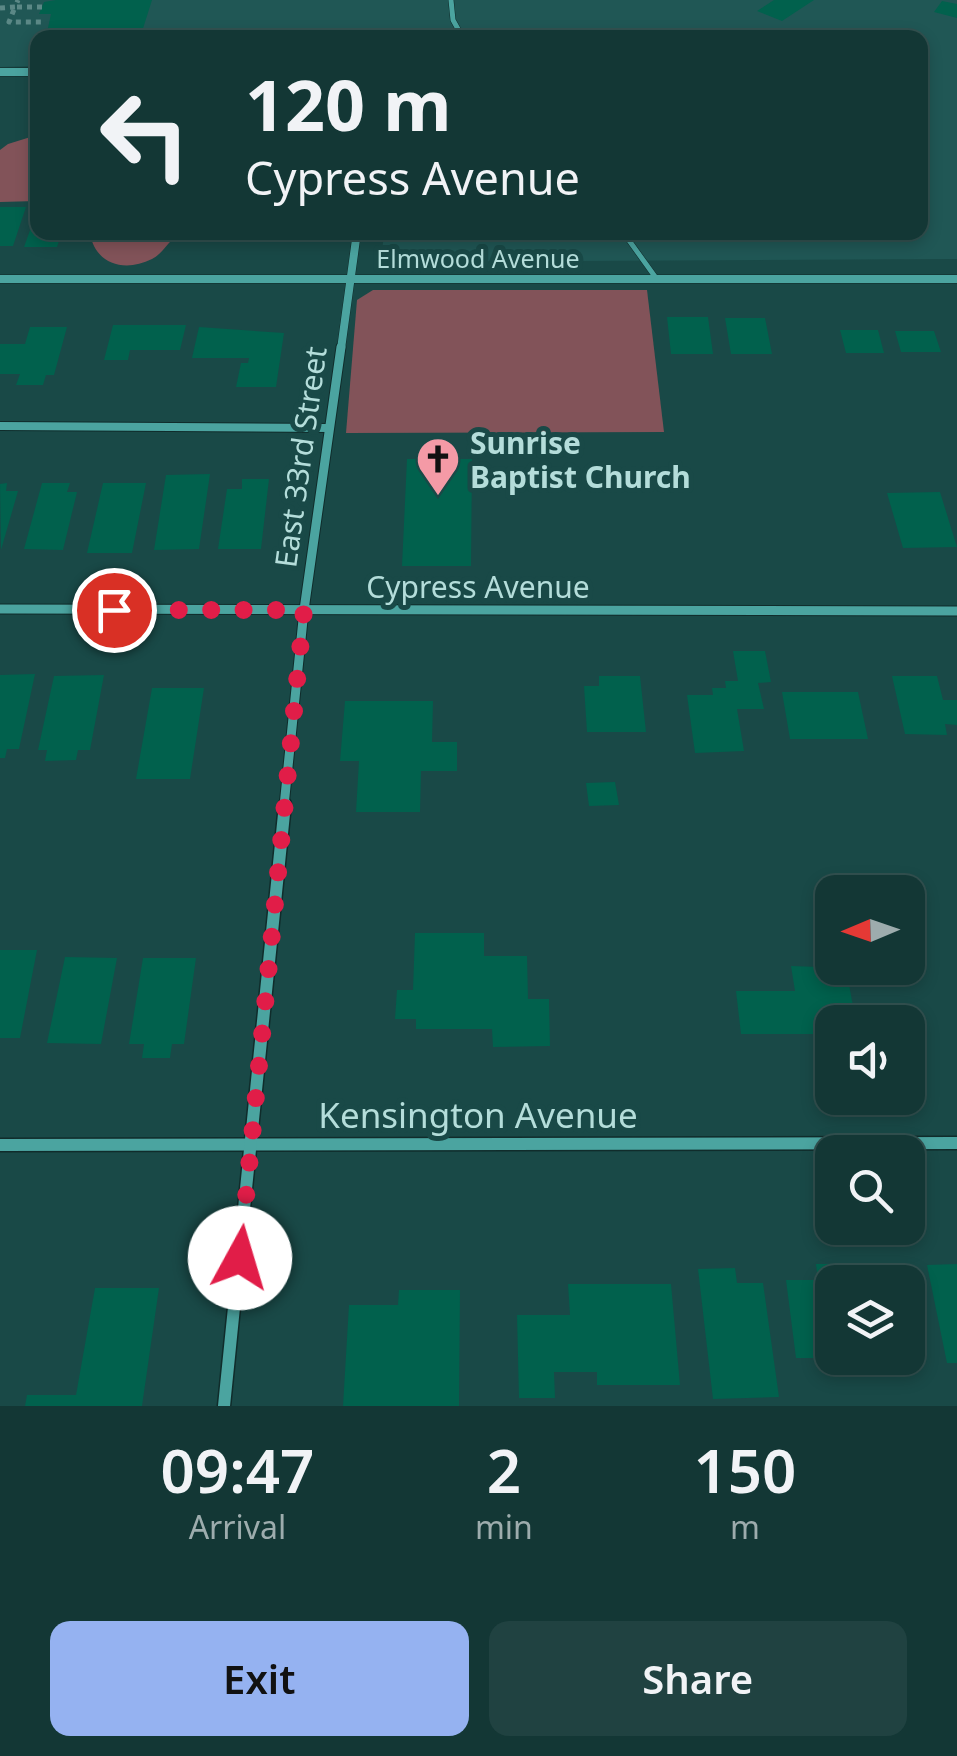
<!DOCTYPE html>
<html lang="en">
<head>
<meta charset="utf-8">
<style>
  body { margin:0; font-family:"Noto Sans",sans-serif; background:#204241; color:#f1f3f6; height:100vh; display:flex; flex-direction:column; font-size:38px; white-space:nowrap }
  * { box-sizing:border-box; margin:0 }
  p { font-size:32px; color:#9dacad }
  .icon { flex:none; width:55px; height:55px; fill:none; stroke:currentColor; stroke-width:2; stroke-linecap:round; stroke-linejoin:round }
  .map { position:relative; height:1406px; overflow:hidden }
  .panel { display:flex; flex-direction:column; background:#133735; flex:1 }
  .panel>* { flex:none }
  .banner { position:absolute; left:30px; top:30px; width:898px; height:210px; border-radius:20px; box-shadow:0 5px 15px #0003,0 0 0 2px #325150; background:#133735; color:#f1f3f6; overflow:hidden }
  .needle { width:65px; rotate:268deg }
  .controls { position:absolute; left:815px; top:875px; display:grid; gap:20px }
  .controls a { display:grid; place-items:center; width:110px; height:110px; border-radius:20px; background:#133735; box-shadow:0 5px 15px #0003,0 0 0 2px #325150; font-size:50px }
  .pin { position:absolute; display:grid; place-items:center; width:85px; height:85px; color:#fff; margin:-42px; border:5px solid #fff; border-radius:50%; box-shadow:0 2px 10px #0007 }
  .me { position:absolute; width:110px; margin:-55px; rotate:6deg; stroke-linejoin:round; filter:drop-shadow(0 0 8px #0008) }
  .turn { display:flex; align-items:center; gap:35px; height:210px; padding:0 50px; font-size:45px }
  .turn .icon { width:130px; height:130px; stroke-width:2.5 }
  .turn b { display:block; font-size:70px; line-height:85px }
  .eta { display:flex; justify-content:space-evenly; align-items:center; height:170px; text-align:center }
  .eta b { font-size:60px; font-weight:600; line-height:70px }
  .primary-button { display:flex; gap:20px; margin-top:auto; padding:20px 50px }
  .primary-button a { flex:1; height:115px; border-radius:20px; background:#95b2f1; color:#111; font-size:40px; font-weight:600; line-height:115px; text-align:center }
  .primary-button a+a { background:#204241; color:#f1f3f6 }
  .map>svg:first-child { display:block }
</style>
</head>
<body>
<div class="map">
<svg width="957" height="1406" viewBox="0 0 957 1406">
  <rect width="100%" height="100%" fill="#194947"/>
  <polygon fill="#205755" points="0,0 957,0 957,259 381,262 384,233 920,232 920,38 38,38 37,66 0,67"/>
  <g fill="#825359">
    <polygon points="37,135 37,201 0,202 0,150 8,144"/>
    <path d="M90 233V232L181 233C169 239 164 253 152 259 124 273 95 264 90 233Z"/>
    <polygon points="373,290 647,290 664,432 346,433 357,300"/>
  </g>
  <g fill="#01614d">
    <polygon points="56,0 152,0 140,38 46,37 51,14 39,14 44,2"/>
    <polygon points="774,0 814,0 782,21 757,11"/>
    <polygon points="942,1 957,4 957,18 934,12"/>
    <polygon points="0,207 26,207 13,246 0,246"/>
    <polygon points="38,208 38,232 62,232 57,247 24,247"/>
    <polygon points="667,317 708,317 713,354 671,354"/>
    <polygon points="725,318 765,318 772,354 731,354"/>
    <polygon points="113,325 186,325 180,350 130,350 128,360 104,360"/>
    <polygon points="30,327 67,327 54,375 46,375 43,385 16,385 20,374 0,374 0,344 25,344"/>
    <polygon points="199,327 284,333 276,387 236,387 241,363 248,363 249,358 192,358"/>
    <polygon points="840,330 878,330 884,353 846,353"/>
    <polygon points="895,331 934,331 941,352 901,352"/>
    <polygon points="407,459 472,459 471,566 402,566"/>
    <polygon points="210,474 199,549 154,550 166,475"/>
    <polygon points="242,479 269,479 261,549 218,549 227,489 242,489"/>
    <polygon points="7,483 6,491 18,491 1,550 0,484"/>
    <polygon points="42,483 70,483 67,492 77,492 63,550 24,549"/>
    <polygon points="103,483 146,483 132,553 87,553"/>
    <polygon points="940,492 957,547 903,548 887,493"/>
    <polygon points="733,651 765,651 771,682 758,683 764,709 737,709 744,751 695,753 687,695 713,695 712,688 726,688 725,681 738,681"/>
    <polygon points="35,674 19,749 7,749 5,758 0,758 0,675"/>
    <polygon points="104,675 90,750 78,750 76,760 45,761 47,750 38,750 54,676"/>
    <polygon points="599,676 640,676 646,732 587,732 584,686 599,686"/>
    <polygon points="892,676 937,676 943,700 957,700 957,725 945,724 947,735 905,734"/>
    <polygon points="152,688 204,688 190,779 136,779"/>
    <polygon points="782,692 858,692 868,739 790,739"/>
    <polygon points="345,701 433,701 432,742 457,742 457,771 421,771 420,812 356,812 359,761 340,761"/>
    <polygon points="615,782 619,805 589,806 586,783"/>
    <polygon points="415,933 484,933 484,956 527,956 528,999 549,999 550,1046 493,1047 492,1029 416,1029 416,1019 395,1019 397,990 413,990"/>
    <polygon points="0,950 37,950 20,1038 0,1038"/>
    <polygon points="65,957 117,958 101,1044 47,1043"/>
    <polygon points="143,958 196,958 184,1044 172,1044 170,1058 142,1058 144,1044 129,1044"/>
    <polygon points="791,966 846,968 856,1022 832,1022 832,1034 741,1034 736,991 795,991"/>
    <polygon points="816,1264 855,1264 857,1278 891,1278 891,1282 832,1282 832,1358 796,1358 786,1280 818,1280"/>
    <polygon points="957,1264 957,1363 947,1363 927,1265"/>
    <polygon points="735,1268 737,1283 763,1283 779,1397 713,1399 698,1269"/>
    <polygon points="568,1284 671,1284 680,1385 597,1385 597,1372 554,1372 555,1398 519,1398 517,1315 570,1315"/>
    <polygon points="95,1288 159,1288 142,1406 25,1406 27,1395 76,1395"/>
    <polygon points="399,1290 460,1290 459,1406 343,1406 349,1305 398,1305"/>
  </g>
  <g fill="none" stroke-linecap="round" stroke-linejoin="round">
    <g stroke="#102c2b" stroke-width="6">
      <g id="service-far1">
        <polyline points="451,0 453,20 463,38"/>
        <polyline points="623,232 656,278"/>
      </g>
    </g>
    <g stroke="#102c2b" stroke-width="10">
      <polyline id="service" points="0,426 329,428"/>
    </g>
    <g stroke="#102c2b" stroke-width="9">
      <g id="minor-far2">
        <polyline points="0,72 38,72"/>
        <polyline points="0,279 957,279"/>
        <polyline points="341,349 357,232"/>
      </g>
    </g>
    <g stroke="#102c2b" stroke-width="11">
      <g id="minor-far1">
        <polyline points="0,609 957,611"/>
        <polyline points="284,806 304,610 341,347"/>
      </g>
    </g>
    <g stroke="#102c2b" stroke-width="15">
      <g id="minor">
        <polyline points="0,1145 957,1143"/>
        <polyline points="224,1406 285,804"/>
      </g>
    </g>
    <g stroke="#5b8886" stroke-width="5" stroke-dasharray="5 5" stroke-linecap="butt">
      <polyline points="42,7 15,7 9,22 44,22"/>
      <polyline points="0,8 15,7 18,0"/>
    </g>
    <use href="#service-far1" stroke="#4ba4a0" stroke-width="5"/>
    <use href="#service" stroke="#4ba4a0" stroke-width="8"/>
    <use href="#minor-far2" stroke="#4ba4a0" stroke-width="8"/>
    <use href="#minor-far1" stroke="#4ba4a0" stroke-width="9"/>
    <use href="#minor" stroke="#4ba4a0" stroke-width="12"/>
  </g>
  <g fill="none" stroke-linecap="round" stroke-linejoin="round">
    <polyline stroke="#e11d48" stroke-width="18" stroke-dasharray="0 32.4" points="114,610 304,610 240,1258"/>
  </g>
  <defs>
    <g id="church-pin" transform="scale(2.25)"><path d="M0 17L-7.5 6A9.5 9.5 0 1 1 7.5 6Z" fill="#f49aa6" stroke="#194947"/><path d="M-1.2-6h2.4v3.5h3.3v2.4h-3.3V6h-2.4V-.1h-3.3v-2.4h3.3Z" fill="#111"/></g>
  </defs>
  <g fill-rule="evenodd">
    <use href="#church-pin" x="438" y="459"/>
  </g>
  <g text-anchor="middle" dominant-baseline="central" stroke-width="10" stroke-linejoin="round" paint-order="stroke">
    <g font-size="25" fill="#b4ddda" stroke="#194947">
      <text x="478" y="258">Elmwood Avenue</text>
    </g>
    <g font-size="30" font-weight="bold" fill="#b4ddda" stroke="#194947" text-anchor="start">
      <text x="470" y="442">Sunrise<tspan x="470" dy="34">Baptist Church</tspan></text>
    </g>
    <g font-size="30" fill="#b4ddda" stroke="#194947">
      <text transform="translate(300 457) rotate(-82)">East 33rd Street</text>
      <text x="478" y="586">Cypress Avenue</text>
    </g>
    <g font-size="35" fill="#b4ddda" stroke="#194947">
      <text x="478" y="1114">Kensington Avenue</text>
    </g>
  </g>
</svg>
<div class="controls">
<a><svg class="needle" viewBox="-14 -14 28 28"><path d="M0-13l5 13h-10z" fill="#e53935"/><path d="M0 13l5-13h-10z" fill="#9dacad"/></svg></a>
<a><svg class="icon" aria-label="sound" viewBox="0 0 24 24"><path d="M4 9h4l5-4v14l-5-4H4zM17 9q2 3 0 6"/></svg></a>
<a><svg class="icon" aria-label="search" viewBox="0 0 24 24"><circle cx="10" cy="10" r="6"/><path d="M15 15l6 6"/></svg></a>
<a><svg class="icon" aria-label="layers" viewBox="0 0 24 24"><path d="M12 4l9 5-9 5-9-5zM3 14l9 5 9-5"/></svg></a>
</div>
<div class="pin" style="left:114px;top:610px;background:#d93025"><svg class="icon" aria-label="arrive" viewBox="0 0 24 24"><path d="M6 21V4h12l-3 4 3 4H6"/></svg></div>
<svg class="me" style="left:240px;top:1258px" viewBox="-20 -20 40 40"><circle r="19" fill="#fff"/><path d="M0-13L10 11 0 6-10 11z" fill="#e11d48"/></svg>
<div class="banner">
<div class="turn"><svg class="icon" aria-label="left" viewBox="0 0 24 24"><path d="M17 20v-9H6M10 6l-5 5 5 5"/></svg><div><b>120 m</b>Cypress Avenue</div></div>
</div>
</div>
<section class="panel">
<div class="eta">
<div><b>09:47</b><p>Arrival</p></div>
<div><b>2</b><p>min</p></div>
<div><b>150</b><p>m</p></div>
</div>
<div class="primary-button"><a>Exit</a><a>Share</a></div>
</section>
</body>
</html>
